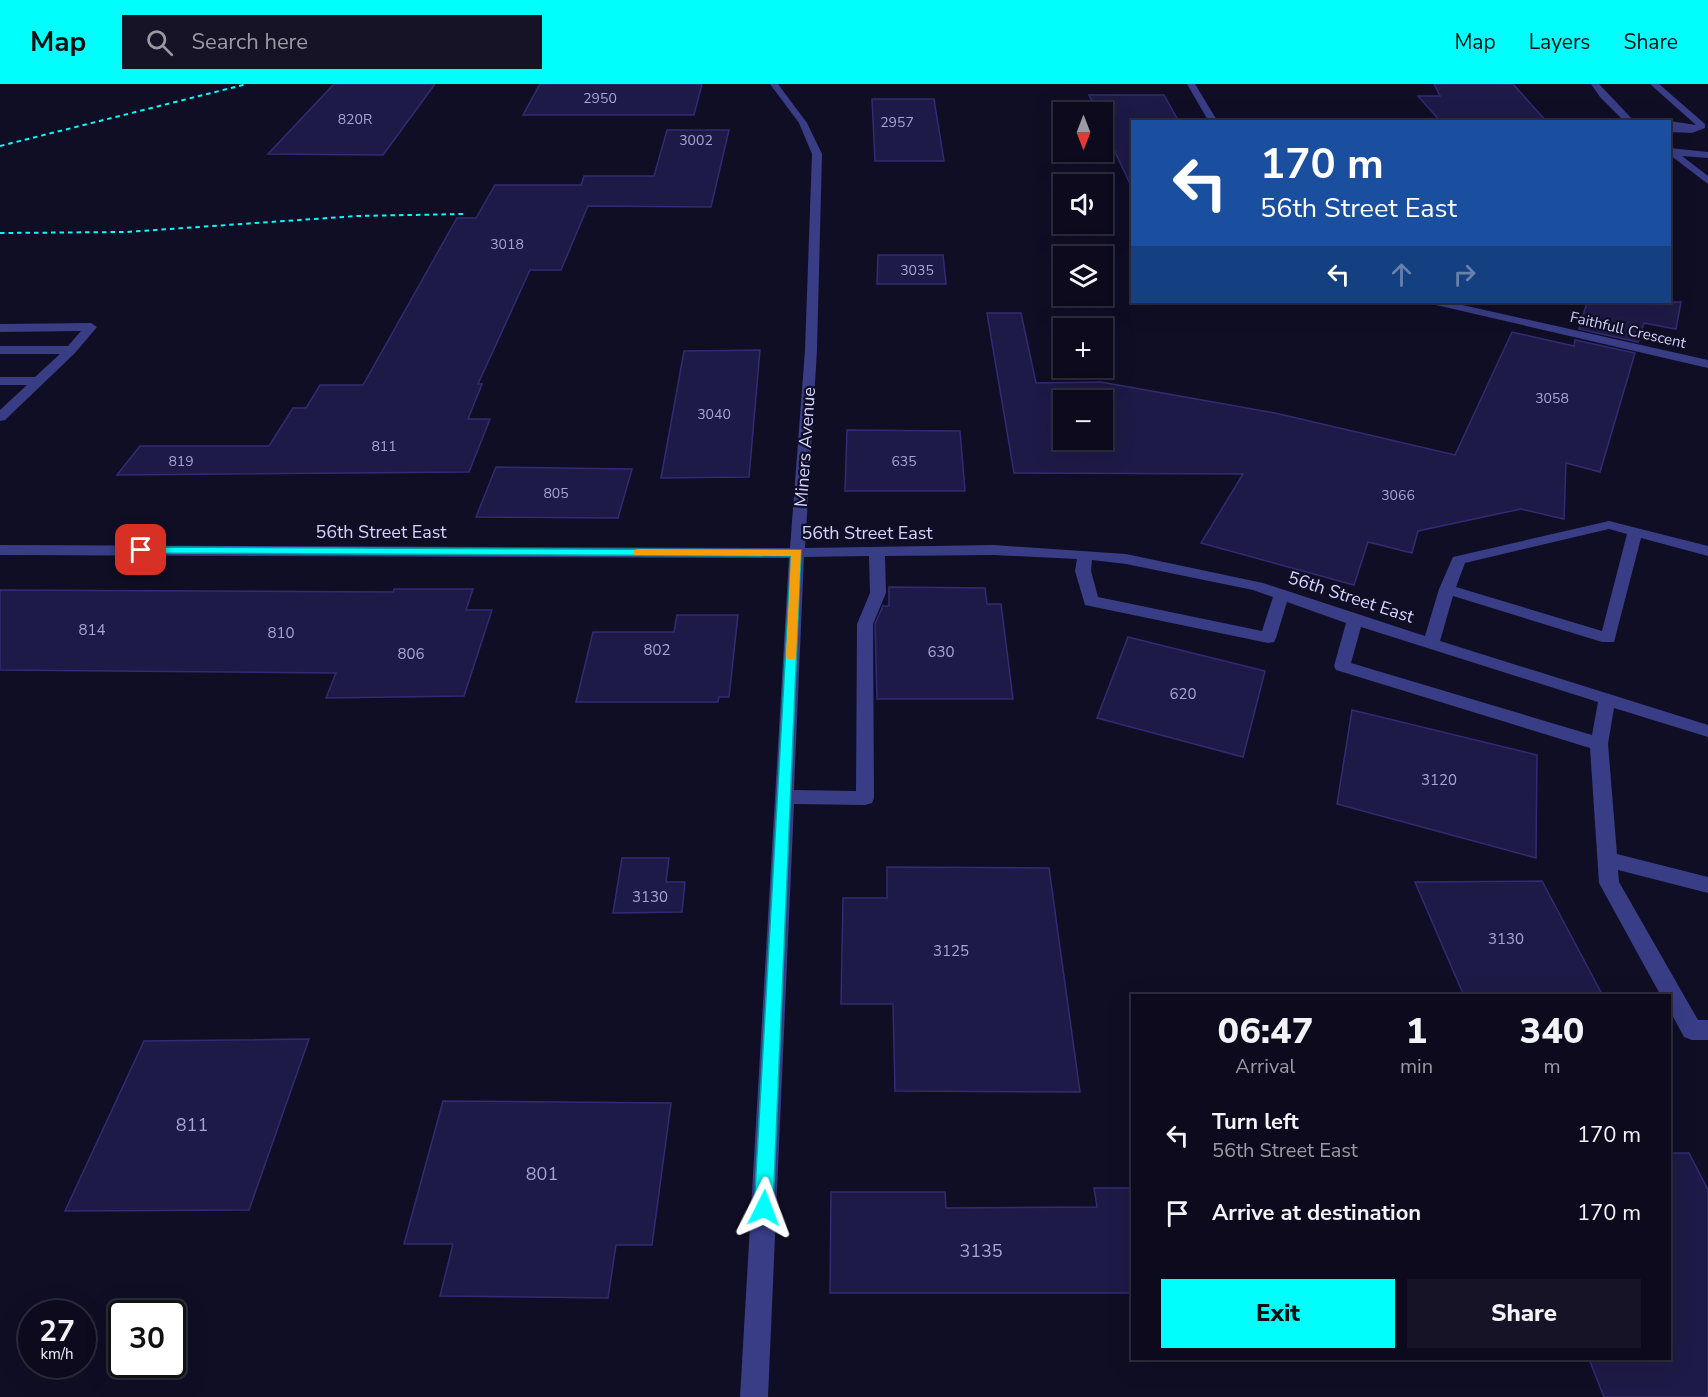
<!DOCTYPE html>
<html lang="en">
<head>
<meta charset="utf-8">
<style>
  body { margin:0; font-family:"Nunito Sans",sans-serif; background:#151325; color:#f1f3f6; height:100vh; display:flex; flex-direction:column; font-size:22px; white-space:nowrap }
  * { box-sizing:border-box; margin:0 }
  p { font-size:20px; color:#9a9aa3 }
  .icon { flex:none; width:33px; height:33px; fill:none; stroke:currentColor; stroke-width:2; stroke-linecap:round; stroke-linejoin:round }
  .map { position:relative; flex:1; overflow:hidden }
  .drawer { position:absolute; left:1131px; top:910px; width:540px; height:366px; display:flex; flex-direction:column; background:#0c0a1c; border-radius:0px; box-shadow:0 6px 24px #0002,0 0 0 2px #2c2b3b }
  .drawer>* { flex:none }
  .top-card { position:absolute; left:1131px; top:36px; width:540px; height:183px; border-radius:0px; box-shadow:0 6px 24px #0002,0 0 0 2px #2c2b3b; background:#1a4fa0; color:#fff; overflow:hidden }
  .needle { width:39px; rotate:180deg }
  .controls { position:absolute; left:1053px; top:18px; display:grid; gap:12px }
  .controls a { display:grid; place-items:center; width:60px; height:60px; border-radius:0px; background:#0c0a1c; box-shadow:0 6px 24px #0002,0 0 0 2px #2c2b3b; font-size:30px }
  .speed { position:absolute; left:18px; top:1216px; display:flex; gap:12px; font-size:30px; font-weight:700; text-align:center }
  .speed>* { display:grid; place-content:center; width:78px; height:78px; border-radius:50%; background:#0c0a1c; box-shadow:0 6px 24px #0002,0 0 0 2px #2c2b3b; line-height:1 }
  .speed small { font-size:15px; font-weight:400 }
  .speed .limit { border:3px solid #111; border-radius:9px; background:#fff; color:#111 }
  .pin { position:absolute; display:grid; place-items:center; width:51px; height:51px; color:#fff; margin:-26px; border-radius:12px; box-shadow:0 3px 9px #0006 }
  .me { position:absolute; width:66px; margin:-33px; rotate:3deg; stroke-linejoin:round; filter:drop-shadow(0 0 4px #0008) }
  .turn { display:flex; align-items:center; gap:21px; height:126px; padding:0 30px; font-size:27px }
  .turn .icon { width:78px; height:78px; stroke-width:2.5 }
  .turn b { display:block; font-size:42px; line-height:51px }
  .lanes { display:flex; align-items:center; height:57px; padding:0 30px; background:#0003; justify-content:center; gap:30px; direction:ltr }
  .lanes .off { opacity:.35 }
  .eta { display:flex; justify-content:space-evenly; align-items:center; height:102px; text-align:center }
  .eta b { font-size:36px; font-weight:800; line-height:42px }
  .button { display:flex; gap:12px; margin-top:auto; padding:12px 30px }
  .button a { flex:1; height:69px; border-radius:0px; background:#00fefc; color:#111; font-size:24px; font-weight:800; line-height:69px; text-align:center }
  .button a+a { background:#151325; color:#f1f3f6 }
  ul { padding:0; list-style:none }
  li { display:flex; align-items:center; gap:18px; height:78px; padding:0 30px }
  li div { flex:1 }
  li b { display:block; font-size:22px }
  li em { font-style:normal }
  header { display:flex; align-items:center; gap:36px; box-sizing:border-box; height:84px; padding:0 30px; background:#00fefc; color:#111 }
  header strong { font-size:28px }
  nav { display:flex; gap:33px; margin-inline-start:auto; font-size:21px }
  .search { width:420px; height:54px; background:#151325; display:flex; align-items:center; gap:15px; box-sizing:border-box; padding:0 21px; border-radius:0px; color:#9a9aa3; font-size:22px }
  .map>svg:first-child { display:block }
</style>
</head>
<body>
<header>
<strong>Map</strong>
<div class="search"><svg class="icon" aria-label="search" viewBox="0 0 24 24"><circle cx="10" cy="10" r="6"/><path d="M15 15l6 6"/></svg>Search here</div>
<nav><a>Map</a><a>Layers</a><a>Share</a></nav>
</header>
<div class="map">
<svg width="1708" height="1313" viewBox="0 0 1708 1313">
  <rect width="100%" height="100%" fill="#100e25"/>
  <g fill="#1e1a47" stroke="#322b73" stroke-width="1.5" fill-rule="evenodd">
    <polygon points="334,0 435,0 383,71 268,70"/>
    <polygon points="540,0 702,0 694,31 523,31"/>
    <polygon points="1434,0 1513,0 1547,38 1441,38 1418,12 1440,12"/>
    <polygon points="1089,11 1164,11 1179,38 1132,38 1132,104 1102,40 1102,28 1097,28"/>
    <polygon points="872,15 934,15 944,77 875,77"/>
    <polygon points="667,46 729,46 711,123 588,122 561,186 530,186 478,300 482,300 468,335 490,335 469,388 117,391 140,362 269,362 293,324 306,324 320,301 363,301 457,134 476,134 495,101 581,101 584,92 654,92"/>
    <polygon points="878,171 943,171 946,200 877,200"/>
    <polygon points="1587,218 1681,218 1676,245 1644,239 1638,258 1579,245"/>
    <path d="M987 229H1021L1036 299 1101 298 1275 329 1455 371 1512 248 1574 262 1575 256 1635 269 1600 388 1566 379 1564 435 1521 425 1418 447 1412 469 1368 458 1354 501 1201 459 1243 390 1014 389ZM1064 316H1102V356H1064Z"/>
    <polygon points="760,266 749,393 661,394 684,267"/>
    <polygon points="847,346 960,347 965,407 845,407"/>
    <polygon points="496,383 632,385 618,434 476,433"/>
    <polygon points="889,503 985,504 987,520 1001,520 1013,615 877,615 875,540 883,522 889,522"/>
    <polygon points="394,505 473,505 466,526 492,526 464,612 326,614 336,589 0,586 0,506 393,508"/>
    <polygon points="677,531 738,531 729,613 719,613 718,618 576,618 593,548 674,548"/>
    <polygon points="1128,553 1265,587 1243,673 1097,634"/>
    <polygon points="1352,626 1537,671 1536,774 1337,720"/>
    <polygon points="622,774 669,774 666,798 685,798 682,828 613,829"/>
    <polygon points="887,783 1049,784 1080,1008 895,1007 893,920 841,920 843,814 887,814"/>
    <polygon points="1542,797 1603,912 1464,912 1415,798"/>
    <polygon points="309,955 249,1126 65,1127 144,957"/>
    <polygon points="443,1017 671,1019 652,1161 616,1161 608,1214 440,1212 453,1160 404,1160"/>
    <polygon points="1670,1069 1689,1069 1708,1106 1708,1313 1604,1313 1589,1275 1670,1275"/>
    <polygon points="1094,1104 1132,1104 1132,1209 830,1209 831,1108 945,1108 946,1124 1097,1123"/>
  </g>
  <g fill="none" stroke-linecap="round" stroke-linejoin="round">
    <g fill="#383d86" fill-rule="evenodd">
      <path d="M770 0H778L807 39 822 70 817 266 805 464 994 461 1126 470 1263 499 1425 552 1439 505 1453 473 1609 437 1708 462V472L1641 454 1614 558H1602L1453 512 1440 557 1708 641V653L1614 624 1608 660 1617 770 1708 793V809L1618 786 1619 798 1698 936H1708V956H1692L1684 953 1670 927V912H1661L1599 799 1590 664 1336 586 1334 582 1346 539 1287 518 1276 554 1274 558 1268 559 1085 521 1075 487 1077 475 994 471 885 472 886 509 873 540 874 714 872 719 865 721 794 720 768 1313H740L789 474 0 471V461L790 464 805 266 812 70 799 39ZM1609 445 1627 450 1602 547 1456 503 1465 479ZM869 472 870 509 857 540 856 707 794 706 804 473ZM1092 476 1126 480 1253 506 1273 513 1262 547 1098 513 1091 487ZM1361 543 1598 618 1592 651 1351 579Z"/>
      <polygon points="1187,0 1195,0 1218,38 1209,38"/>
      <polygon points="1591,0 1599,0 1635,38 1625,38 1600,13"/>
      <polygon points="1650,0 1659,0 1705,40 1705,44 1692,49 1670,48 1670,37 1696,41"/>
      <polygon points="1670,64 1708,68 1708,74 1682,72 1708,92 1708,100 1670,71"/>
      <polygon points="1430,218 1449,218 1708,276 1708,284 1436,221"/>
      <polygon points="91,239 97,243 75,269 5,336 0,337 0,326 27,301 0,301 0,293 35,293 60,270 0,270 0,262 68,262 81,247 0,248 0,240"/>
    </g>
    <g stroke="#00fefc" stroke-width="2" stroke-dasharray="4.5 4" stroke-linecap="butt">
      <polyline points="0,62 247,0"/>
      <polyline points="0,149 126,148 357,132 463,130"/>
    </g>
  </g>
  <polygon fill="#00fefc" stroke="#00a5a4" stroke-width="1.5" points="141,463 801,466 773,1124 770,1131 764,1134 757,1131 754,1124 791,472 137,469 137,464"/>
  <polygon fill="#f59e0b" points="638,465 801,466 796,575 787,575 786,572 791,472 634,471 634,466"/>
  <g text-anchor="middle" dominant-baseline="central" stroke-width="4.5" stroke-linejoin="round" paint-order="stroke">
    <g font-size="14" fill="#a6a5d1">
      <text x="600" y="14">2950</text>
      <text x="355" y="35">820R</text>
      <text x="897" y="38">2957</text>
      <text x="696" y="56">3002</text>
      <text x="507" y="160">3018</text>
      <text x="917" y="186">3035</text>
      <text x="1552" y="314">3058</text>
      <text x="714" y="330">3040</text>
      <text x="384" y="362">811</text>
      <text x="181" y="377">819</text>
      <text x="904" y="377">635</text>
      <text x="556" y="409">805</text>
      <text x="1398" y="411">3066</text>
    </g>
    <g font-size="15" fill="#d3d3ff" stroke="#100e25">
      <text transform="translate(1628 246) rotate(13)">Faithfull Crescent</text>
    </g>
    <g font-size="15" fill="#a6a5d1">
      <text x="92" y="546">814</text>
      <text x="281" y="549">810</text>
      <text x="657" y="566">802</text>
      <text x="941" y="568">630</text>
      <text x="411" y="570">806</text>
      <text x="1183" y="610">620</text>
      <text x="1439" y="696">3120</text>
      <text x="650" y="813">3130</text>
      <text x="1506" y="855">3130</text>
      <text x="951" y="867">3125</text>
    </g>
    <g font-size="18" fill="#d3d3ff" stroke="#100e25">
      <text transform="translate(805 363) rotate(-86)">Miners Avenue</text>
      <text x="381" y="448">56th Street East</text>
      <text x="867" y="449">56th Street East</text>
      <text transform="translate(1351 513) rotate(18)">56th Street East</text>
    </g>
    <g font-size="18" fill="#a6a5d1">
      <text x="192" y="1041">811</text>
      <text x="542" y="1090">801</text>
      <text x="981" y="1167">3135</text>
    </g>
  </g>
</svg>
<div class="controls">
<a><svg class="needle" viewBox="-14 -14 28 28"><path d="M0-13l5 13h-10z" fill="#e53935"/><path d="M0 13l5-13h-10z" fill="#9a9aa3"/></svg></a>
<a><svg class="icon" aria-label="sound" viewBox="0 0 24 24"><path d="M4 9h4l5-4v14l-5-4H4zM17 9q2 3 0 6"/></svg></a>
<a><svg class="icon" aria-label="layers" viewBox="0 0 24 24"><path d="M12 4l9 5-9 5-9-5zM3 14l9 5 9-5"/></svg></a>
<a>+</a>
<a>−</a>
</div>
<div class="speed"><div>27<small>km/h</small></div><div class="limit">30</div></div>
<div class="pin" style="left:141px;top:466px;background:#d93025"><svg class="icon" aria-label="arrive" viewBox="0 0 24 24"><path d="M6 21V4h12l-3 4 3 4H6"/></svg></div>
<svg class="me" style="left:764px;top:1124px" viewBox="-20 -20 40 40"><path d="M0-17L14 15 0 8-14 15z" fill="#00fefc" stroke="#fff" stroke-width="4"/></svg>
<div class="top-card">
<div class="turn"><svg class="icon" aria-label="left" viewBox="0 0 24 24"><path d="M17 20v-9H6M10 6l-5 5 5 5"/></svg><div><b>170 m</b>56th Street East</div></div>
<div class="lanes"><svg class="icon" aria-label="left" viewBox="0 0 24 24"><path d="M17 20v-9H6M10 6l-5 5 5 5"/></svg><svg class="icon off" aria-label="ahead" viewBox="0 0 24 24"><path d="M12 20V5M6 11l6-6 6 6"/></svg><svg class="icon off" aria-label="right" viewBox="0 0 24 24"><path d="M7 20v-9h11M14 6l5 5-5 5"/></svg></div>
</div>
<section class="drawer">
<div class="eta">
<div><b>06:47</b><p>Arrival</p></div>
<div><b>1</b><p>min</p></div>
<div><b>340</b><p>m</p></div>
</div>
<ul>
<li><svg class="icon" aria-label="left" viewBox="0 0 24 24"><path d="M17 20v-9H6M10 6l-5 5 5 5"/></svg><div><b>Turn left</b><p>56th Street East</p></div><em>170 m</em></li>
<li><svg class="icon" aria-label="arrive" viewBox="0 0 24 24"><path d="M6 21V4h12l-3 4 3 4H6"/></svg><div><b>Arrive at destination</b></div><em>170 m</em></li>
</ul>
<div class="button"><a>Exit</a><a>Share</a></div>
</section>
</div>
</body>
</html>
